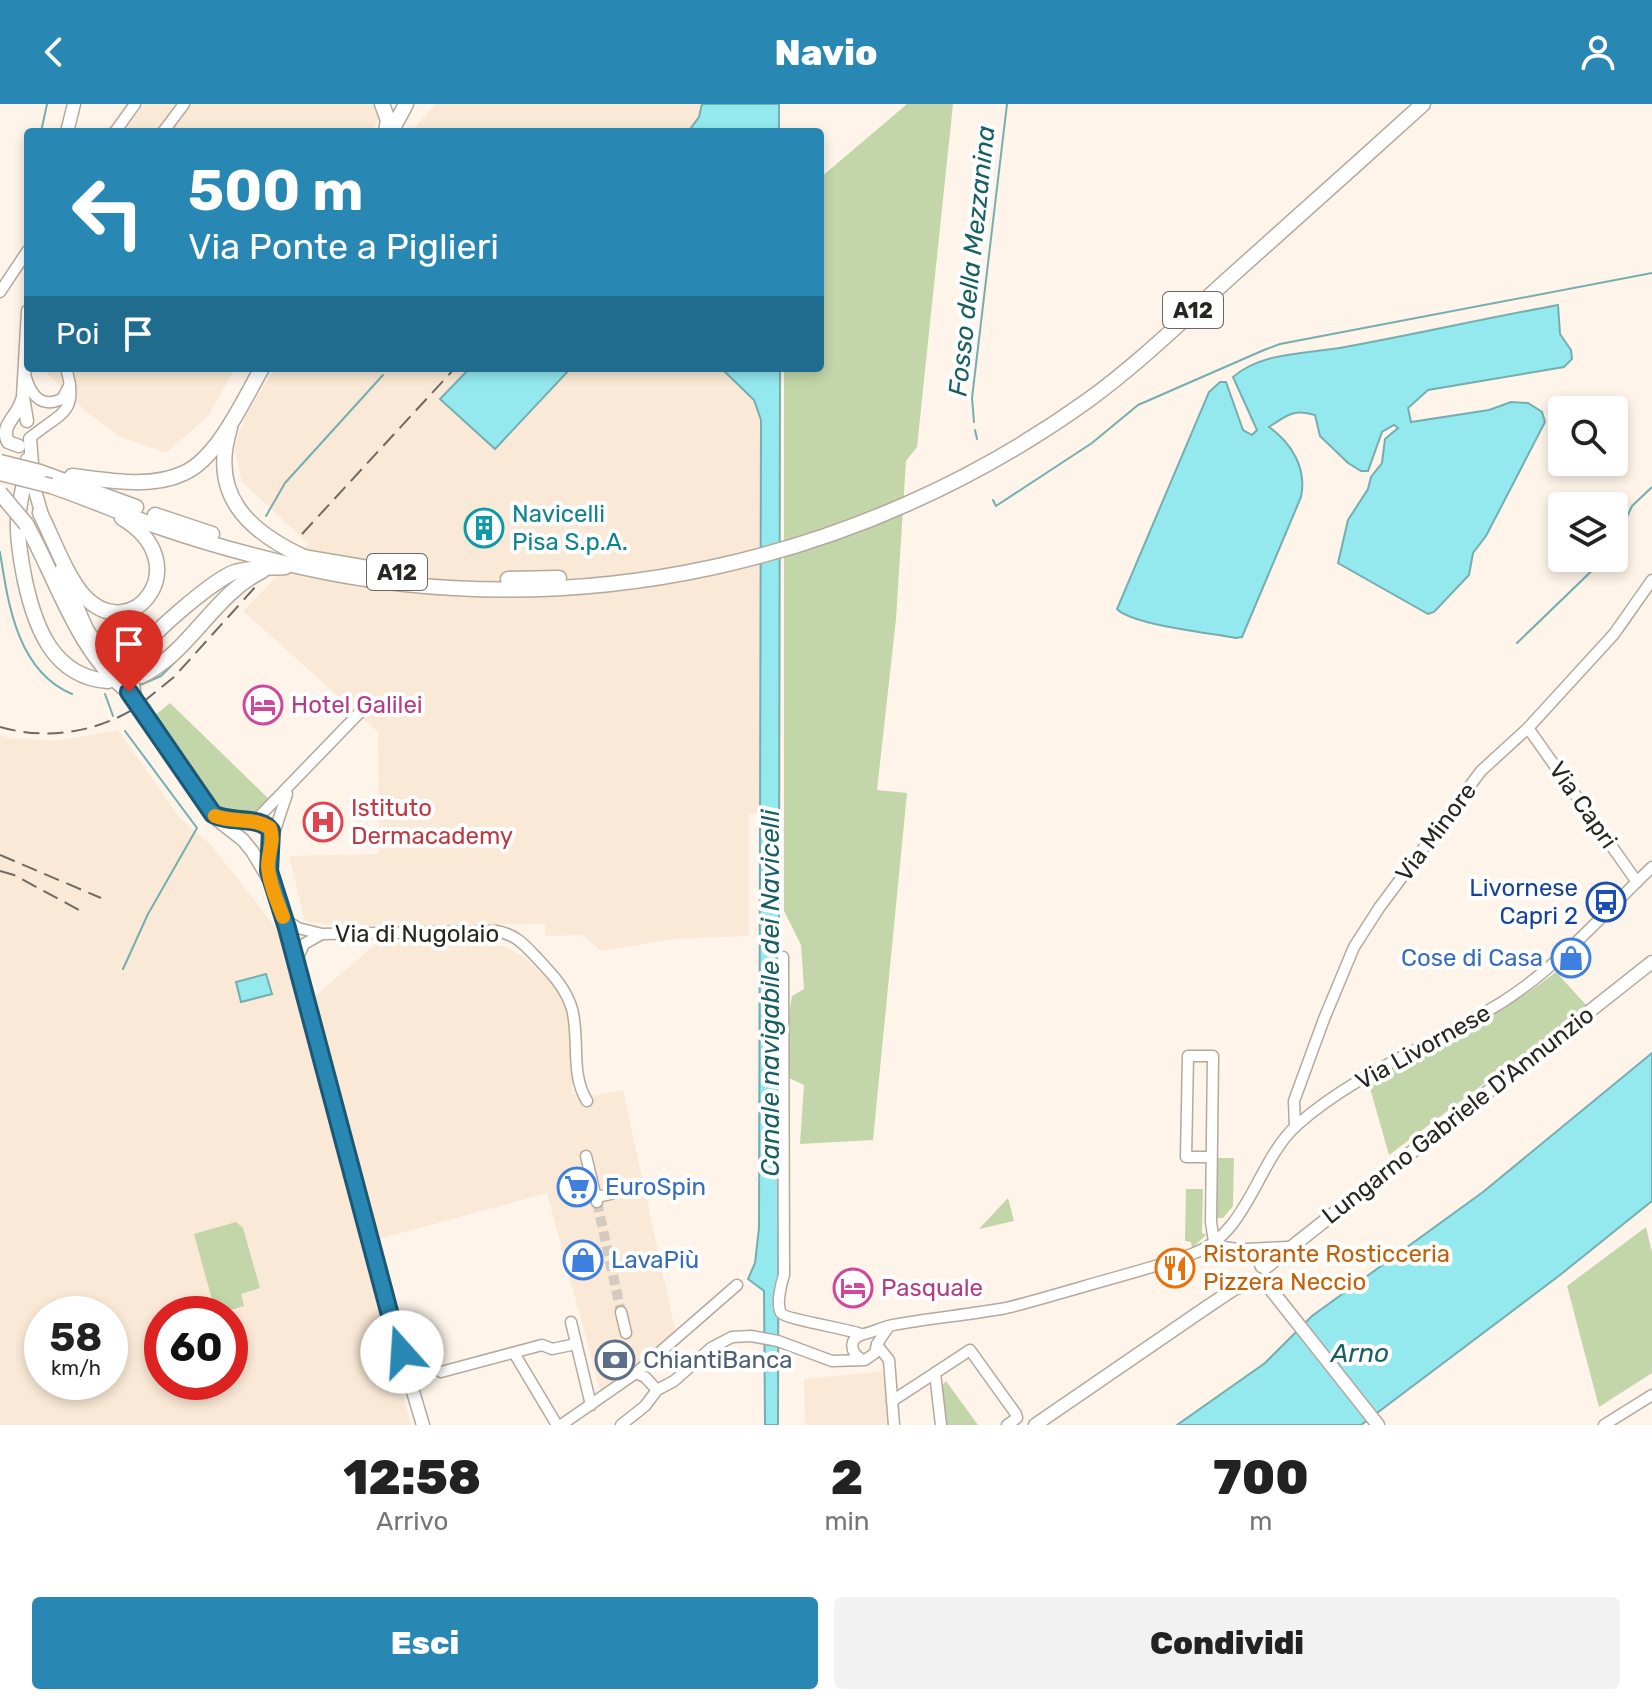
<!DOCTYPE html>
<html lang="it">
<head>
<meta charset="utf-8">
<style>
  body { margin:0; font-family:Rubik,sans-serif; background:#f2f2f2; color:#222; height:100vh; display:flex; flex-direction:column; font-size:30px; white-space:nowrap }
  * { box-sizing:border-box; margin:0 }
  p { font-size:26px; color:#767676 }
  .icon { flex:none; width:44px; height:44px; fill:none; stroke:currentColor; stroke-width:2; stroke-linecap:round; stroke-linejoin:round }
  .map { position:relative; height:1321px; overflow:hidden }
  .panel { display:flex; flex-direction:column; background:#fff; flex:1 }
  .panel>* { flex:none }
  .hud { position:absolute; left:24px; top:24px; width:800px; height:244px; border-radius:8px; box-shadow:0 4px 12px #0003; background:#2988b3; color:#fff; overflow:hidden }
  .tools { position:absolute; left:1548px; top:292px; display:grid; gap:16px }
  .tools a { display:grid; place-items:center; width:80px; height:80px; border-radius:8px; background:#fff; box-shadow:0 4px 12px #0003; font-size:40px }
  .speed { position:absolute; left:24px; top:1192px; display:flex; gap:16px; font-size:40px; font-weight:700; text-align:center }
  .speed>* { display:grid; place-content:center; width:104px; height:104px; border-radius:50%; background:#fff; box-shadow:0 4px 12px #0003; line-height:1 }
  .speed small { font-size:20px; font-weight:400 }
  .speed .limit { border:12px solid #d22; background:#fff; color:#111 }
  .pin { position:absolute; display:grid; place-items:center; width:68px; height:68px; color:#fff; margin:-82px -34px; border-radius:50% 50% 50% 0; rotate:-45deg; box-shadow:0 0 8px #0007 }
  .pin .icon { rotate:45deg }
  .me { position:absolute; width:88px; margin:-44px; rotate:341deg; stroke-linejoin:round; filter:drop-shadow(0 0 6px #0008) }
  .turn { display:flex; align-items:center; gap:28px; height:168px; padding:0 32px; font-size:36px }
  .turn .icon { width:104px; height:104px; stroke-width:2.5 }
  .turn b { display:block; font-size:56px; line-height:68px }
  .then { display:flex; align-items:center; height:76px; padding:0 32px; background:#0003; gap:16px; font-size:30px }
  .eta { display:flex; justify-content:space-evenly; align-items:center; height:136px; text-align:center }
  .eta b { font-size:48px; font-weight:800; line-height:56px }
  .action { display:flex; gap:16px; margin-top:auto; padding:16px 32px }
  .action a { flex:1; height:92px; border-radius:8px; background:#2988b3; color:#fff; font-size:32px; font-weight:800; line-height:92px; text-align:center }
  .action a+a { background:#f2f2f2; color:#222 }
  header { display:flex; justify-content:space-between; align-items:center; height:104px; padding:0 32px; background:#2988b3; color:#fff; font-size:36px; font-weight:800 }
  .map>svg:first-child { display:block }
</style>
</head>
<body>
<header><svg class="icon" aria-label="back" viewBox="0 0 24 24"><path d="M15 5l-7 7 7 7"/></svg>Navio<svg class="icon" aria-label="person" viewBox="0 0 24 24"><circle cx="12" cy="8" r="4"/><path d="M4 21q1-7 8-7t8 7"/></svg></header>
<div class="map">
<svg width="1652" height="1321" viewBox="0 0 1652 1321">
  <rect width="100%" height="100%" fill="#fef4e9"/>
  <g fill="#fae9d6" fill-rule="evenodd">
    <polygon points="125,0 373,0 380,12 371,28 105,28"/>
    <polygon points="435,0 702,0 699,13 688,28 411,28"/>
    <polygon points="42,264 235,264 209,311 166,349 119,332 88,309"/>
    <polygon points="275,264 470,264 441,295 495,345 571,264 721,264 752,294 761,316 760,709 749,710 749,832 673,835 601,847 583,831 545,832 545,820 336,822 305,817 289,752 379,750 378,628 243,507 309,440 242,378 234,341 247,309"/>
    <path d="M118 626 180 714 211 741 279 828 411 1321H0V631L9 634 57 637ZM42 1210H110V1278H42ZM162 1210H230V1278H162Z"/>
    <polygon points="377,839 472,838 507,843 526,855 557,884 566,902 573,956 572,990 577,990 576,995 623,986 676,1230 601,1290 547,1089 379,1135 315,892"/>
    <polygon points="884,1267 889,1321 805,1321 804,1275"/>
  </g>
  <g fill="#c3d6aa">
    <polygon points="907,0 953,0 917,343 906,357 896,515 877,686 907,689 873,1036 800,1040 804,981 789,974 788,916 792,892 804,885 801,841 784,807 784,264 820,264 820,74"/>
    <polygon points="170,599 270,696 253,710 244,711 220,704 202,682 154,612"/>
    <polygon points="1556,868 1587,902 1389,1051 1368,977 1526,890"/>
    <polygon points="1217,1054 1234,1054 1233,1102 1223,1114 1216,1114"/>
    <polygon points="1186,1085 1203,1085 1202,1129 1206,1131 1192,1144 1191,1138 1185,1137"/>
    <polygon points="1008,1094 1014,1117 979,1125"/>
    <polygon points="236,1118 243,1124 260,1184 241,1190 244,1202 216,1210 194,1130"/>
    <polygon points="1646,1123 1652,1148 1652,1269 1599,1303 1567,1182"/>
    <polygon points="946,1277 978,1321 944,1321 940,1283"/>
  </g>
  <g fill="#94e9ef" stroke="#74aeb1" stroke-width="2">
    <polygon points="702,0 779,0 779,28 688,28 699,13"/>
    <path d="M1558 201 1560 230 1571 246 1572 255 1564 263 1428 286 1408 304 1411 318 1489 306 1511 298 1528 299 1542 308 1545 318 1486 432 1473 449 1469 471 1434 508 1428 510 1338 459 1348 416 1368 385 1371 373 1382 359 1385 335 1398 324 1394 321 1382 328 1368 367H1361L1348 359 1320 332 1315 311C1294 304 1286 312 1269 323 1292 339 1307 365 1301 393L1242 533 1236 534C1211 529 1132 521 1117 505L1209 288 1220 278H1226L1243 326 1252 331 1257 326 1233 273C1263 247 1308 250 1345 243 1416 230 1487 214 1558 201Z"/>
    <polygon points="470,264 571,264 495,345 440,295"/>
    <polygon points="721,264 780,264 778,1321 765,1321 764,1187 748,1175 755,1159 759,1124 761,316 754,296"/>
    <polygon points="266,870 272,890 241,898 236,878"/>
    <polygon points="1652,949 1652,1097 1560,1171 1361,1321 1177,1321 1265,1259 1312,1212 1483,1088"/>
  </g>
  <g fill="none" stroke-linecap="round" stroke-linejoin="round">
    <g stroke="#74aeb1" stroke-width="2">
      <polyline points="41,28 47,0"/>
      <polyline points="25,108 28,77"/>
      <polyline points="974,318 972,294 1007,0"/>
      <polyline points="975,326 977,335"/>
      <polyline points="993,396 996,402 1092,339 1138,301 1264,246 1280,240 1652,169"/>
      <polyline points="266,412 285,379 383,271"/>
      <polyline points="1614,441 1632,402 1652,383"/>
      <path d="M0 448C8 499 17 567 72 590"/>
      <polyline points="1517,539 1605,454"/>
      <polyline points="1599,554 1625,524 1652,485"/>
      <polyline points="140,581 161,572 181,552"/>
      <polyline points="105,590 113,612"/>
      <polyline points="123,865 148,810 197,724 125,627"/>
    </g>
    <polyline stroke="#d3cbc1" stroke-width="10" stroke-dasharray="10 5" stroke-linecap="butt" points="597,1098 621,1208"/>
    <g stroke="#b4a99d" stroke-width="13">
      <g id="minor">
        <polyline points="115,28 135,0"/>
        <polyline points="163,28 184,0"/>
        <polyline points="0,188 28,146"/>
        <path d="M26 274C32 293 42 304 62 295L70 280"/>
        <path d="M31 333C63 307 79 309 66 264"/>
        <polyline points="1528,624 1637,778"/>
        <polyline points="253,719 365,603"/>
        <polyline points="273,732 287,690"/>
        <path d="M284 815 298 824 322 830 496 827C515 830 524 840 537 854 551 869 566 884 572 905 580 935 570 970 587 997"/>
        <path d="M783 853 784 1171C781 1180 776 1201 781 1209 785 1215 848 1225 861 1230"/>
        <polyline points="295,860 304,840 320,831"/>
        <polyline points="1295,1023 1294,997 1324,915 1354,843 1379,804 1481,667 1528,624 1614,530 1652,476"/>
        <polyline points="586,1052 597,1098"/>
        <polyline points="1211,1053 1186,1053 1188,952 1213,952 1211,1118 1214,1138"/>
        <polyline points="596,1093 611,1090"/>
        <polyline points="1214,1138 1224,1143 1255,1148 1261,1163"/>
        <polyline points="621,1208 626,1229"/>
        <polyline points="571,1218 591,1301"/>
        <polyline points="877,1241 889,1256 894,1321"/>
        <polyline points="514,1249 557,1321"/>
        <path d="M861 1255C849 1247 849 1234 864 1230 873 1228 883 1223 893 1221 930 1214 968 1211 1006 1204 1032 1198 1057 1190 1082 1183 1119 1172 1156 1163 1192 1150 1249 1130 1256 1058 1297 1021 1358 967 1436 940 1504 897 1560 861 1604 809 1652 763"/>
        <polyline points="441,1268 542,1241 552,1245 576,1240"/>
        <polyline points="636,1269 645,1273 657,1286"/>
        <polyline points="935,1269 970,1246 1016,1310 1017,1314 1007,1321"/>
        <polyline points="892,1297 935,1269 941,1321"/>
        <polyline points="561,1321 636,1269 737,1181"/>
        <polyline points="621,1321 645,1302 657,1286 674,1277 711,1244 732,1233 751,1232 778,1237 832,1257 865,1256 875,1249 877,1240 889,1222"/>
        <polyline points="1604,1321 1652,1291"/>
      </g>
    </g>
    <g stroke="#b4a99d" stroke-width="15">
      <g id="major">
        <polyline points="67,28 74,0"/>
        <polyline points="27,317 23,293 28,207"/>
        <polyline points="30,335 34,383 44,418"/>
        <path d="M19 342 8 338C0 321 16 315 22 296"/>
        <polyline points="61,466 87,525 113,566"/>
        <polyline points="147,614 215,714 243,736 252,747 270,777 284,815 390,1211 423,1321"/>
        <path d="M218 713 261 718 270 724C275 737 267 758 270 774"/>
        <polyline points="1246,1146 1288,1144"/>
        <polyline points="1265,1164 1652,858"/>
        <polyline points="1265,1178 1378,1321"/>
        <polyline points="1035,1321 1207,1203 1234,1185 1256,1177"/>
      </g>
    </g>
    <g stroke="#b4a99d" stroke-width="17">
      <g id="highway">
        <polyline points="382,0 388,16 386,28"/>
        <polyline points="391,28 406,0"/>
        <path d="M230 324C209 391 248 427 304 453"/>
        <path d="M28 356C26 376 19 396 18 416 17 436 21 457 25 477 35 523 53 573 108 577"/>
        <polyline points="40,368 136,403"/>
        <path d="M72 372C107 376 151 385 184 369 218 354 244 295 262 264"/>
        <path d="M51 382C87 394 123 410 159 423 205 439 253 452 301 463 573 524 861 459 1087 297 1137 261 1182 217 1227 176 1293 117 1358 59 1423 0"/>
        <path d="M40 409C53 434 66 472 84 492 132 544 199 460 122 414"/>
        <polyline points="155,411 212,430"/>
        <path d="M26 420C57 475 77 548 129 588"/>
        <polyline points="297,452 368,464"/>
        <polyline points="508,475 559,474"/>
        <path d="M141 572C191 548 213 491 262 467"/>
        <path d="M135 597C132 583 129 568 135 554 144 535 214 475 235 468 251 463 268 464 285 463"/>
      </g>
    </g>
    <use href="#minor" stroke="#fff" stroke-width="10"/>
    <use href="#major" stroke="#fff" stroke-width="12"/>
    <use href="#highway" stroke="#fff" stroke-width="14"/>
    <g stroke="#6f6962" stroke-width="2" stroke-dasharray="16 8" stroke-linecap="butt">
      <polyline points="302,430 455,264"/>
      <polyline points="143,598 174,573 257,481"/>
      <path d="M0 623C46 636 93 629 134 605"/>
      <polyline points="0,751 101,794"/>
      <polyline points="0,767 14,771 81,807"/>
    </g>
    <g stroke="#b4a99d" stroke-width="15" stroke-linecap="butt">
      <polyline id="major-bridge" points="135,597 147,614"/>
    </g>
    <g stroke="#b4a99d" stroke-width="17" stroke-linecap="butt">
      <g id="highway-bridge">
        <polyline points="0,358 40,368"/>
        <polyline points="0,369 51,382"/>
        <polyline points="0,389 26,420"/>
      </g>
    </g>
    <use href="#major-bridge" stroke="#fff" stroke-width="12"/>
    <use href="#highway-bridge" stroke="#fff" stroke-width="14"/>
  </g>
  <g fill="none" stroke-linecap="round" stroke-linejoin="round">
    <g stroke="#1b5874" stroke-width="20">
      <path id="route" d="M129 588 213 710C231 720 260 711 271 727L269 767 287 824 390 1211 402 1248"/>
    </g>
    <use href="#route" stroke="#2988b3" stroke-width="14"/>
    <path stroke="#f59e0b" stroke-width="14" d="M215 712C232 719 255 713 270 724 275 736 268 749 268 762 269 779 277 797 283 813"/>
  </g>
  <defs>
    <g id="building-ring" transform="scale(2)"><circle r="9.5" fill="#fff" stroke="#0f9aa8" stroke-width="1.5"/><path d="M-4-6H4V6H1V3H-1V6H-4ZM-2.5-4.3h1.7v1.8h-1.7ZM.8-4.3h1.7v1.8H.8ZM-2.5-1h1.7V.8h-1.7ZM.8-1h1.7V.8H.8Z" fill="#0f9aa8"/></g>
    <g id="hotel-ring" transform="scale(2)"><circle r="9.5" fill="#fff" stroke="#d1479c" stroke-width="1.5"/><path d="M-6-4.5h1.5V1H6V5H4.5V3h-9V5H-6ZM-4 0a1.8 1.8 0 1 1 3.6 0ZM.5 0V-2.5h3Q6-2.5 6 0Z" fill="#d1479c"/></g>
    <g id="hospital-ring" transform="scale(2)"><circle r="9.5" fill="#fff" stroke="#e0444e" stroke-width="1.5"/><path d="M-5-5h3v3.5h4V-5h3V5h-3V1.5h-4V5h-3Z" fill="#e0444e"/></g>
    <g id="bus-ring" transform="scale(2)"><circle r="9.5" fill="#fff" stroke="#1a4fb4" stroke-width="1.5"/><path d="M-5-6H5V4H4V6H2V4H-2V6H-4V4H-5ZM-3.5-4V0h7V-4ZM-3.5 1.2v1.5H-2V1.2ZM2 1.2v1.5H3.5V1.2Z" fill="#1a4fb4"/></g>
    <g id="shop-ring" transform="scale(2)"><circle r="9.5" fill="#fff" stroke="#3f7fe0" stroke-width="1.5"/><path d="M-5-2.5h2.3a2.7 3.5 0 0 1 5.4 0H5L5.5 6h-11ZM-1.5-2.5h3a1.5 2.3 0 0 0-3 0Z" fill="#3f7fe0"/></g>
    <g id="supermarket-ring" transform="scale(2)"><circle r="9.5" fill="#fff" stroke="#3f7fe0" stroke-width="1.5"/><path d="M-6-5.5h2.5l.6 2H6L4.5 2H-2.5L-4.4-4H-6ZM-1.5 3.2a1.3 1.3 0 1 0 .1 0ZM3 3.2a1.3 1.3 0 1 0 .1 0Z" fill="#3f7fe0"/></g>
    <g id="restaurant-ring" transform="scale(2)"><circle r="9.5" fill="#fff" stroke="#e8710a" stroke-width="1.5"/><path d="M-5-6h1v4h1v-4h1v4h1v-4h1v5L-1.5 .5V6h-2V.5L-5-1ZM5-6V6H3V1.5H1.5Q1.5-4 5-6Z" fill="#e8710a"/></g>
    <g id="bank-ring" transform="scale(2)"><circle r="9.5" fill="#fff" stroke="#5c6f8a" stroke-width="1.5"/><path d="M-6-4H6V4H-6ZM0-2.3a2.3 2.3 0 1 0 0 4.6a2.3 2.3 0 1 0 0-4.6Z" fill="#5c6f8a"/></g>
  </defs>
  <g fill-rule="evenodd">
    <use href="#building-ring" x="484" y="424"/>
    <use href="#hotel-ring" x="263" y="601"/>
    <use href="#hospital-ring" x="323" y="718"/>
    <use href="#bus-ring" x="1606" y="798"/>
    <use href="#shop-ring" x="1571" y="854"/>
    <use href="#supermarket-ring" x="577" y="1083"/>
    <use href="#shop-ring" x="583" y="1156"/>
    <use href="#restaurant-ring" x="1175" y="1164"/>
    <use href="#hotel-ring" x="853" y="1184"/>
    <use href="#bank-ring" x="615" y="1256"/>
  </g>
  <g text-anchor="middle" dominant-baseline="central" stroke-width="8" stroke-linejoin="round" paint-order="stroke">
    <g fill="#fff" stroke="#696663" stroke-width="2">
      <rect x="1163" y="188" width="60" height="36" rx="6"/>
      <rect x="367" y="450" width="60" height="36" rx="6"/>
    </g>
    <g font-size="22" font-weight="bold" fill="#292520">
      <text x="1193" y="206">A12</text>
      <text x="397" y="468">A12</text>
    </g>
    <g font-size="24" fill="#0d838f" stroke="#fff" text-anchor="start">
      <text x="512" y="410">Navicelli<tspan x="512" dy="28">Pisa S.p.A.</tspan></text>
    </g>
    <g font-size="24" fill="#b23c85" stroke="#fff" text-anchor="start">
      <text x="291" y="601">Hotel Galilei</text>
      <text x="881" y="1184">Pasquale</text>
    </g>
    <g font-size="24" fill="#292520" stroke="#fff">
      <text transform="translate(1583 701) rotate(55)">Via Capri</text>
      <text transform="translate(1436 728) rotate(-53)">Via Minore</text>
      <text x="417" y="830">Via di Nugolaio</text>
      <text transform="translate(1423 943) rotate(-29)">Via Livornese</text>
      <text transform="translate(1458 1011) rotate(-38)">Lungarno Gabriele D'Annunzio</text>
    </g>
    <g font-size="24" fill="#be3a42" stroke="#fff" text-anchor="start">
      <text x="351" y="704">Istituto<tspan x="351" dy="28">Dermacademy</tspan></text>
    </g>
    <g font-size="24" fill="#164399" stroke="#fff" text-anchor="end">
      <text x="1578" y="784">Livornese<tspan x="1578" dy="28">Capri 2</tspan></text>
    </g>
    <g font-size="24" fill="#366cbe" stroke="#fff" text-anchor="start">
      <text x="1543" y="854" text-anchor="end">Cose di Casa</text>
      <text x="605" y="1083">EuroSpin</text>
      <text x="611" y="1156">LavaPiù</text>
    </g>
    <g font-size="24" fill="#c56008" stroke="#fff" text-anchor="start">
      <text x="1203" y="1150">Ristorante Rosticceria<tspan x="1203" dy="28">Pizzera Neccio</tspan></text>
    </g>
    <g font-size="24" fill="#4e5e75" stroke="#fff" text-anchor="start">
      <text x="643" y="1256">ChiantiBanca</text>
    </g>
    <g font-size="26" font-style="italic" fill="#185f64" stroke="#fff">
      <text transform="translate(972 157) rotate(-84)">Fosso della Mezzanina</text>
      <text transform="translate(770 889) rotate(-90)">Canale navigabile dei Navicelli</text>
      <text x="1360" y="1249">Arno</text>
    </g>
  </g>
</svg>
<div class="tools">
<a><svg class="icon" aria-label="search" viewBox="0 0 24 24"><circle cx="10" cy="10" r="6"/><path d="M15 15l6 6"/></svg></a>
<a><svg class="icon" aria-label="layers" viewBox="0 0 24 24"><path d="M12 4l9 5-9 5-9-5zM3 14l9 5 9-5"/></svg></a>
</div>
<div class="speed"><div>58<small>km/h</small></div><div class="limit">60</div></div>
<div class="pin" style="left:129px;top:588px;background:#d93025"><svg class="icon" aria-label="arrive" viewBox="0 0 24 24"><path d="M6 21V4h12l-3 4 3 4H6"/></svg></div>
<svg class="me" style="left:402px;top:1248px" viewBox="-20 -20 40 40"><circle r="19" fill="#fff"/><path d="M0-13L10 11 0 6-10 11z" fill="#2988b3"/></svg>
<div class="hud">
<div class="turn"><svg class="icon" aria-label="left" viewBox="0 0 24 24"><path d="M17 20v-9H6M10 6l-5 5 5 5"/></svg><div><b>500 m</b>Via Ponte a Piglieri</div></div>
<div class="then">Poi<svg class="icon" aria-label="arrive" viewBox="0 0 24 24"><path d="M6 21V4h12l-3 4 3 4H6"/></svg></div>
</div>
</div>
<section class="panel">
<div class="eta">
<div><b>12:58</b><p>Arrivo</p></div>
<div><b>2</b><p>min</p></div>
<div><b>700</b><p>m</p></div>
</div>
<div class="action"><a>Esci</a><a>Condividi</a></div>
</section>
</body>
</html>
